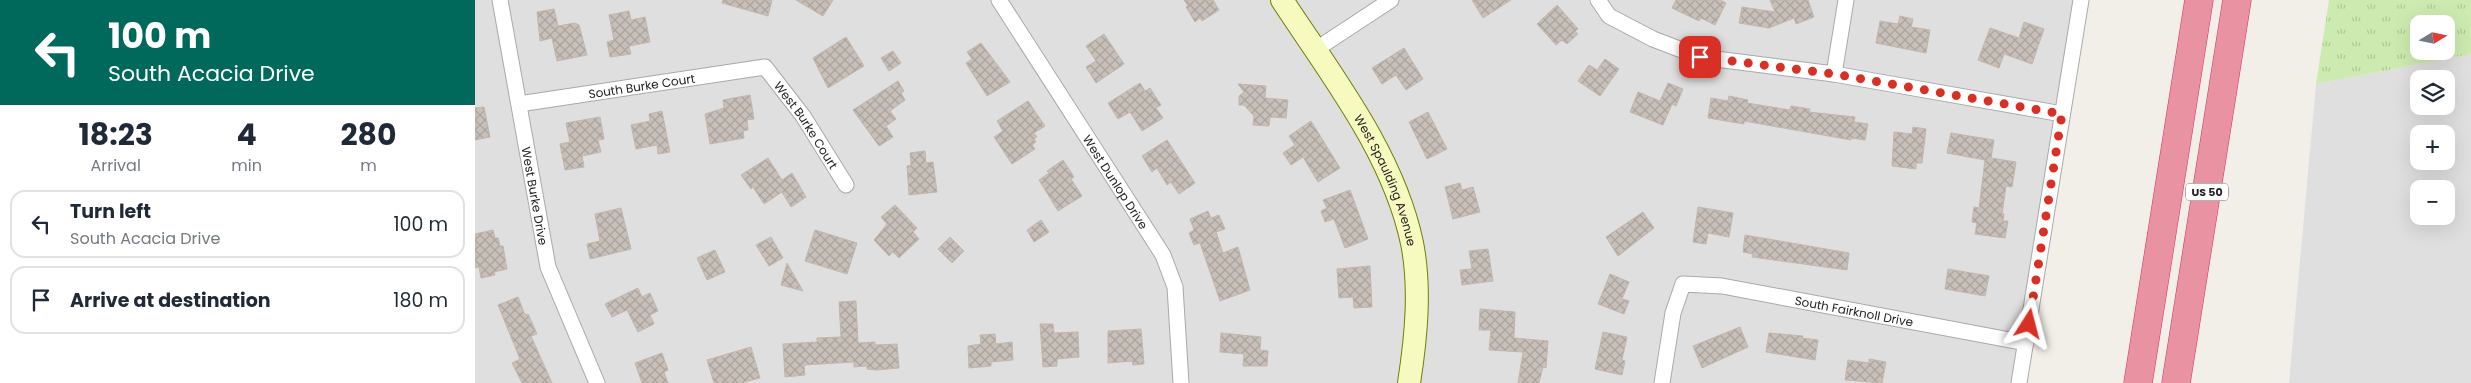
<!DOCTYPE html>
<html lang="en">
<head>
<meta charset="utf-8">
<style>
  body { margin:0; font-family:Poppins,sans-serif; background:#f2f2f3; color:#1f2937; height:100vh; display:flex; flex-direction:column; font-size:19px; white-space:nowrap }
  * { box-sizing:border-box; margin:0 }
  p { font-size:16px; color:#747a83 }
  .icon { flex:none; width:28px; height:28px; fill:none; stroke:currentColor; stroke-width:2; stroke-linecap:round; stroke-linejoin:round }
  .map { position:relative; flex:1; overflow:hidden }
  .panel { display:flex; flex-direction:column; background:#fff; width:475px }
  .panel>* { flex:none }
  .hud { background:#00695c; color:#fff; overflow:hidden }
  .needle { width:32px; rotate:80deg }
  .buttons { position:absolute; left:1935px; top:15px; display:grid; gap:10px }
  .buttons a { display:grid; place-items:center; width:45px; height:45px; border-radius:10px; background:#fff; box-shadow:0 5px 20px #0002; font-size:25px }
  .pin { position:absolute; display:grid; place-items:center; width:42px; height:42px; color:#fff; margin:-21px; border-radius:10px; box-shadow:0 2px 8px #0006 }
  .me { position:absolute; width:55px; margin:-28px; rotate:9deg; stroke-linejoin:round; filter:drop-shadow(0 0 4px #0008) }
  .turn { display:flex; align-items:center; gap:18px; height:105px; padding:0 25px; font-size:22px }
  .turn .icon { width:65px; height:65px; stroke-width:2.5 }
  .turn b { display:block; font-size:35px; line-height:42px }
  .eta { display:flex; justify-content:space-evenly; align-items:center; height:85px; text-align:center }
  .eta b { font-size:30px; font-weight:700; line-height:35px }
  ul { padding:0; list-style:none }
  li { display:flex; align-items:center; gap:15px; height:68px; margin:0 10px 8px; padding:0 15px; border:2px solid #e0e1e3; border-radius:15px }
  li div { flex:1 }
  li b { display:block; font-size:19px }
  li em { font-style:normal }
  main { display:flex; flex:1; min-height:0 }
  .map>svg:first-child { display:block }
</style>
</head>
<body>
<main>
<section class="panel">
<div class="hud">
<div class="turn"><svg class="icon" aria-label="left" viewBox="0 0 24 24"><path d="M17 20v-9H6M10 6l-5 5 5 5"/></svg><div><b>100 m</b>South Acacia Drive</div></div>
</div>
<div class="eta">
<div><b>18:23</b><p>Arrival</p></div>
<div><b>4</b><p>min</p></div>
<div><b>280</b><p>m</p></div>
</div>
<ul>
<li><svg class="icon" aria-label="left" viewBox="0 0 24 24"><path d="M17 20v-9H6M10 6l-5 5 5 5"/></svg><div><b>Turn left</b><p>South Acacia Drive</p></div><em>100 m</em></li>
<li><svg class="icon" aria-label="arrive" viewBox="0 0 24 24"><path d="M6 21V4h12l-3 4 3 4H6"/></svg><div><b>Arrive at destination</b></div><em>180 m</em></li>
</ul>
</section>
<div class="map">
<svg width="1996" height="383" viewBox="0 0 1996 383">
  <defs>
    <pattern id="grass-tufts" width="24" height="20" patternUnits="userSpaceOnUse" patternTransform="scale(1.25)"><rect width="24" height="20" fill="#cdebb0"/><path d="M3 7l-1-3M5 7V3M7 7l1-3M15 17l-1-3M17 17v-4M19 17l1-3" fill="none" stroke="#b0c997"/></pattern>
    <pattern id="building-cross-hatch" width="8" height="8" patternUnits="userSpaceOnUse" patternTransform="scale(1.25)"><rect width="8" height="8" fill="#c7bfb8"/><path d="M0 0l8 8M0 8l8-8" fill="none" stroke="#aba49e"/></pattern>
  </defs>
  <rect width="100%" height="100%" fill="#f2efe9"/>
  <g fill="#e0dfdf" fill-rule="evenodd">
    <polygon points="0,0 1606,0 1544,383 0,383"/>
    <path d="M1996 54V383H1814L1841 84ZM1944 79H1971V106H1944ZM1944 134H1971V161H1944ZM1944 189H1971V216H1944Z"/>
  </g>
  <path fill="url(#grass-tufts)" fill-rule="evenodd" d="M1854 0H1996V54L1841 84ZM1944 24H1971V51H1944Z"/>
  <g fill="url(#building-cross-hatch)" stroke="#c4b6ab">
    <polygon points="248,0 297,0 293,16 247,3"/>
    <polygon points="321,0 358,0 348,16"/>
    <polygon points="709,0 738,0 744,10 727,21 725,18 720,22 711,7 713,6"/>
    <polygon points="997,0 1036,0 1008,18"/>
    <polygon points="1201,0 1245,0 1251,3 1240,25 1226,18 1224,21 1197,8"/>
    <polygon points="1295,0 1333,0 1339,17 1321,24 1319,18 1294,28 1264,23 1267,7 1300,12"/>
    <polygon points="1082,5 1103,29 1100,31 1103,34 1092,44 1087,40 1081,45 1062,24"/>
    <polygon points="79,9 83,26 100,23 104,25 112,55 82,61 77,38 65,41 62,12"/>
    <polygon points="154,11 156,20 170,17 175,42 154,46 156,54 135,57 132,42 139,40 134,15"/>
    <polygon points="1425,16 1438,19 1436,27 1455,30 1451,53 1401,43 1405,21 1423,24"/>
    <polygon points="1549,22 1569,29 1557,64 1529,54 1524,68 1503,60 1515,28 1544,38"/>
    <polygon points="629,34 649,64 621,83 611,67 621,61 611,46"/>
    <polygon points="371,37 389,66 353,88 338,58"/>
    <polygon points="506,43 535,82 512,96 491,63 497,59 492,52"/>
    <polygon points="929,48 948,79 931,90 921,75 907,84 897,68"/>
    <polygon points="418,51 426,63 414,71 406,58"/>
    <polygon points="1130,59 1144,69 1125,96 1103,81 1114,65 1122,70"/>
    <polygon points="423,81 429,91 426,93 430,100 415,111 421,119 411,126 418,137 404,146 378,110"/>
    <polygon points="665,83 670,91 675,88 686,105 681,108 688,118 667,131 655,112 643,119 633,103"/>
    <polygon points="1193,83 1208,89 1201,106 1197,104 1188,125 1155,112 1163,92 1185,101"/>
    <polygon points="763,84 791,86 790,98 813,100 811,118 795,117 794,126 778,125 779,116 769,105 764,105 764,96 769,92"/>
    <polygon points="275,95 279,119 272,120 273,130 268,131 269,138 235,144 230,114 249,108 248,100"/>
    <polygon points="1254,96 1273,100 1272,103 1315,110 1316,106 1335,109 1334,112 1380,117 1379,122 1393,124 1390,140 1376,138 1376,140 1269,121 1269,124 1233,118 1236,98 1253,101"/>
    <polygon points="553,101 570,126 559,133 562,137 559,139 561,142 557,145 560,149 537,164 519,137 528,131 522,121"/>
    <polygon points="9,107 15,137 0,140 0,108"/>
    <polygon points="187,111 195,152 183,154 182,145 161,149 156,125 175,121 174,114"/>
    <polygon points="953,112 972,149 952,159 934,122"/>
    <polygon points="125,117 129,139 123,140 126,152 107,156 109,167 90,170 85,144 95,142 91,123"/>
    <polygon points="836,121 865,168 843,182 828,157 816,165 808,153 820,145 814,136"/>
    <polygon points="1438,127 1451,129 1447,163 1441,163 1441,169 1417,166 1419,132 1437,134"/>
    <polygon points="1476,133 1519,140 1516,158 1541,162 1537,187 1531,186 1527,214 1529,214 1528,221 1533,221 1530,238 1500,234 1502,223 1497,222 1499,207 1504,208 1510,160 1472,153"/>
    <polygon points="692,140 720,183 704,194 696,182 692,185 682,168 677,172 667,156"/>
    <polygon points="450,151 451,163 458,162 462,192 434,195 432,166 436,165 435,153"/>
    <polygon points="293,158 307,180 317,173 331,197 316,207 307,192 289,204 278,187 276,189 266,175"/>
    <polygon points="588,160 599,177 596,179 607,196 583,211 564,180 574,173 572,171"/>
    <polygon points="985,183 987,190 998,187 1005,212 978,219 970,187"/>
    <polygon points="875,190 893,239 870,248 859,219 850,222 846,211 852,208 848,200"/>
    <polygon points="420,205 442,228 438,232 444,239 424,258 418,252 414,256 399,240 412,224 406,217"/>
    <polygon points="1223,207 1258,213 1254,237 1233,233 1231,244 1218,242"/>
    <polygon points="146,208 156,249 115,259 112,244 125,241 120,214"/>
    <polygon points="733,211 736,218 744,215 750,229 741,232 748,253 763,247 775,290 745,301 725,243 719,245 714,233 719,230 715,219"/>
    <polygon points="1168,212 1179,228 1143,256 1131,237"/>
    <polygon points="566,220 574,232 559,242 552,230"/>
    <polygon points="18,230 20,238 23,238 25,246 28,246 32,269 19,272 20,275 6,278 4,267 0,268 0,234"/>
    <polygon points="340,230 382,243 372,274 330,261"/>
    <polygon points="1270,235 1374,253 1372,270 1277,257 1278,254 1268,252"/>
    <polygon points="296,237 308,258 294,266 281,245"/>
    <polygon points="475,237 489,251 477,263 463,249"/>
    <polygon points="1013,249 1018,281 987,285 985,270 997,269 994,251"/>
    <polygon points="240,250 250,272 232,280 222,258"/>
    <polygon points="312,263 328,291 306,285"/>
    <polygon points="895,266 897,307 879,308 878,297 864,298 862,269"/>
    <polygon points="1473,269 1514,276 1510,296 1470,289"/>
    <polygon points="1135,274 1154,282 1147,299 1154,301 1149,314 1123,304"/>
    <polygon points="163,288 167,297 175,293 183,311 175,315 179,324 163,332 152,310 137,317 130,304"/>
    <polygon points="43,297 50,315 53,314 62,334 56,336 77,383 47,383 37,363 45,359 23,305"/>
    <polygon points="381,301 383,343 400,342 400,345 422,344 424,368 401,370 392,369 392,366 379,367 379,362 329,365 330,375 310,377 308,344 342,342 342,338 366,337 364,302"/>
    <polygon points="1005,309 1040,312 1039,338 1073,341 1071,368 1068,367 1064,383 1043,383 1048,352 1014,350 1016,330 1004,330"/>
    <polygon points="565,324 578,324 579,333 603,332 604,357 582,359 582,366 568,367"/>
    <polygon points="1265,327 1273,347 1227,368 1218,346"/>
    <polygon points="666,329 669,364 658,365 657,361 633,363 633,331"/>
    <polygon points="1128,332 1152,337 1147,360 1150,361 1147,375 1120,369"/>
    <polygon points="746,333 786,337 785,350 793,351 792,366 768,366 769,354 745,352"/>
    <polygon points="1294,333 1328,336 1327,338 1343,340 1340,360 1291,352"/>
    <polygon points="520,334 521,344 537,342 538,360 516,362 516,366 494,368 493,346 506,344 505,335"/>
    <polygon points="276,347 285,378 266,383 239,383 232,360"/>
    <polygon points="187,353 193,370 189,372 193,383 167,383 160,363"/>
    <polygon points="1394,359 1411,362 1407,383 1370,380 1373,360 1394,363"/>
  </g>
  <g fill="none" stroke-linecap="round" stroke-linejoin="round">
    <g stroke="#a9a9a9" stroke-width="17">
      <g id="street">
        <path id="s1" d="M25 0 73 267 122 383"/>
        <path id="s2" d="M524 0 688 255 700 287 706 383"/>
        <polyline points="1123,0 1134,16 1178,39 1225,57 1359,74 1587,114"/>
        <polyline points="840,50 916,0"/>
        <polyline points="1359,74 1371,0"/>
        <path id="s3" d="M44 104 290 67 328 116 371 185"/>
        <path id="s4" d="M1187 383 1198 313 1208 284 1247 286 1551 343"/>
        <polyline points="1544,383 1606,0"/>
      </g>
    </g>
    <g stroke="#707d05" stroke-width="24">
      <g id="secondary">
        <path id="s5" d="M807 0C856 75 918 153 937 243 946 288 941 338 934 383"/>
      </g>
    </g>
    <g stroke="#dc2a67" stroke-width="29">
      <g id="highway">
        <polyline points="1663,383 1724,0"/>
        <polyline points="1701,383 1762,0"/>
      </g>
    </g>
    <use href="#street" stroke="#fff" stroke-width="15"/>
    <use href="#secondary" stroke="#f7fabf" stroke-width="22"/>
    <use href="#highway" stroke="#e892a2" stroke-width="28"/>
  </g>
  <g fill="none" stroke-linecap="round" stroke-linejoin="round">
    <polyline stroke="#d93025" stroke-width="9" stroke-dasharray="0 16.2" points="1225,57 1359,74 1587,114 1554,324"/>
  </g>
  <g text-anchor="middle" dominant-baseline="central" stroke-width="4.5" stroke-linejoin="round" paint-order="stroke">
    <rect fill="#fff" stroke="#646464" stroke-width="1" x="1711" y="183.5" width="42" height="17" rx="4"/>
    <g font-size="11" font-weight="bold" fill="#222">
      <text x="1732" y="192">US 50</text>
    </g>
    <g font-size="12" fill="#222" stroke="#fff">
      <text stroke="none"><textPath href="#s3" startOffset="124">South Burke Court</textPath></text>
      <text stroke="none"><textPath href="#s3" startOffset="320">West Burke Court</textPath></text>
      <text stroke="none"><textPath href="#s5" startOffset="209">West Spaulding Avenue</textPath></text>
      <text stroke="none"><textPath href="#s2" startOffset="216">West Dunlop Drive</textPath></text>
      <text stroke="none"><textPath href="#s1" startOffset="199">West Burke Drive</textPath></text>
      <text stroke="none"><textPath href="#s4" startOffset="275">South Fairknoll Drive</textPath></text>
    </g>
  </g>
</svg>
<div class="buttons">
<a><svg class="needle" viewBox="-14 -14 28 28"><path d="M0-13l5 13h-10z" fill="#e53935"/><path d="M0 13l5-13h-10z" fill="#747a83"/></svg></a>
<a><svg class="icon" aria-label="layers" viewBox="0 0 24 24"><path d="M12 4l9 5-9 5-9-5zM3 14l9 5 9-5"/></svg></a>
<a>+</a>
<a>−</a>
</div>
<div class="pin" style="left:1225px;top:57px;background:#d93025"><svg class="icon" aria-label="arrive" viewBox="0 0 24 24"><path d="M6 21V4h12l-3 4 3 4H6"/></svg></div>
<svg class="me" style="left:1554px;top:324px" viewBox="-20 -20 40 40"><path d="M0-17L14 15 0 8-14 15z" fill="#d93025" stroke="#fff" stroke-width="4"/></svg>
</div>
</main>
</body>
</html>
